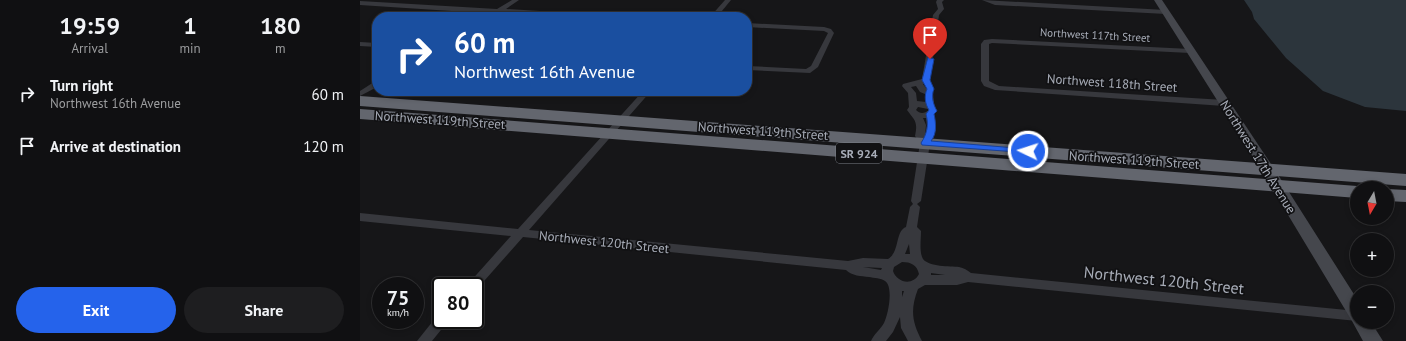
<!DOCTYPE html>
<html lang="en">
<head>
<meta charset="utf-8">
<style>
  body { margin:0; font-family:"PT Sans",sans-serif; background:#1e1e20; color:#f1f3f6; height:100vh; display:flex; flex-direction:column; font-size:15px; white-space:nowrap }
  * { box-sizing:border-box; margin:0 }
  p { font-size:13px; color:#9c9d9f }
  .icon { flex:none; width:22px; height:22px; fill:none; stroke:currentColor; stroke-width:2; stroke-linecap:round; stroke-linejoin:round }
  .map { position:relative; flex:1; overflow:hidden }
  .details { display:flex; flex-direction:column; background:#101012; width:360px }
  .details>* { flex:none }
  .guide { position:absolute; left:12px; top:12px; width:380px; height:84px; border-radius:16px; box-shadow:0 2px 6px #0003,0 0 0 1px #303032; background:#1a4fa0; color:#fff; overflow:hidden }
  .needle { width:26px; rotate:190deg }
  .buttons { position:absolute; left:990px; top:181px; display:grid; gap:8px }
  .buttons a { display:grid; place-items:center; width:44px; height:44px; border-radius:50%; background:#101012; box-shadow:0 2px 6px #0003,0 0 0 1px #303032; font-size:20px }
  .speed { position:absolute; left:12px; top:277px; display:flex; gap:8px; font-size:20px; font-weight:700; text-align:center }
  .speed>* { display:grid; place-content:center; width:52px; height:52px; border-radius:50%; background:#101012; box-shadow:0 2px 6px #0003,0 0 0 1px #303032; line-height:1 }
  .speed small { font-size:10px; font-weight:400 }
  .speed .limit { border:2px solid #111; border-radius:6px; background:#fff; color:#111 }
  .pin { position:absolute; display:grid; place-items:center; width:34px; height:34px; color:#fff; margin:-41px -17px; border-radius:50% 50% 50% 0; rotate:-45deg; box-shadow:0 0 4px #0007 }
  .pin .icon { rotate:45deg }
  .me { position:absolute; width:44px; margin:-22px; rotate:274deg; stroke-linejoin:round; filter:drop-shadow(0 0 3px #0008) }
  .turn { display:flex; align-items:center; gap:14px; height:84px; padding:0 16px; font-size:18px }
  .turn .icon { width:52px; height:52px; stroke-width:2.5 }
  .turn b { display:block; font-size:28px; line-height:34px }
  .eta { display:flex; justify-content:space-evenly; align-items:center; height:68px; text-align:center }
  .eta b { font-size:24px; font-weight:800; line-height:28px }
  .button { display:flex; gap:8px; margin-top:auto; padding:8px 16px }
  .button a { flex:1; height:46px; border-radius:24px; background:#2563eb; color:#fff; font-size:16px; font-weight:800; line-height:46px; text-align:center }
  .button a+a { background:#1e1e20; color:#f1f3f6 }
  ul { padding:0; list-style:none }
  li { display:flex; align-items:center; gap:12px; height:52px; padding:0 16px }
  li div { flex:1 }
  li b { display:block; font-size:15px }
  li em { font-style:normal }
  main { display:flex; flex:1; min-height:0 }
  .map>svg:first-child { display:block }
</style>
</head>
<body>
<main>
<section class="details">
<div class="eta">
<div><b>19:59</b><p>Arrival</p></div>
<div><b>1</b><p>min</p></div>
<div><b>180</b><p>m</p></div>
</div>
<ul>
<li><svg class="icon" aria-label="right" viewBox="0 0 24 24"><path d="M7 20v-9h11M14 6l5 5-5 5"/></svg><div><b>Turn right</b><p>Northwest 16th Avenue</p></div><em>60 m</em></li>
<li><svg class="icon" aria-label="arrive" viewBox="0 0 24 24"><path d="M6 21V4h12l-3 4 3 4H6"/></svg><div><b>Arrive at destination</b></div><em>120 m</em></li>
</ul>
<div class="button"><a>Exit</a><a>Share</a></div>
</section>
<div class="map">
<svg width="1046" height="341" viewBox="0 0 1046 341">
  <rect width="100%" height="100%" fill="#161618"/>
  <polygon fill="#2c353c" points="884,0 1046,0 1046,111 1005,107 963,91 926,58 894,19 892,12"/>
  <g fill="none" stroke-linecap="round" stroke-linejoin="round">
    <g fill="#37383d" fill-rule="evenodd">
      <polygon points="152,0 159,0 146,9 244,15 247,17 137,14 0,5 0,1 137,9"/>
      <polygon points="365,0 371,0 357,17 350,17"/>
      <path d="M577 0H584L582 2 584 9 579 15 570 80 563 84 566 88 573 93 574 105 577 111 574 114 576 130 570 143 561 201 557 204 560 207 557 227 561 231C561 239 559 252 563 259 569 267 590 266 599 267 604 268 607 270 611 273L997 311V321L608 282 597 285H565L558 289C550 310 552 322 562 341H548L541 328 540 317 533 332 526 341H511C514 334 520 330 524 323 528 315 534 287 525 281 521 278 514 278 509 277 501 276 492 276 486 270L163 237 117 289 115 290V286H107L109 283 151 236 0 221V213L158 229 283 91H291L169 230 488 261 503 258 528 259C540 252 535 231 546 227L550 207 553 204 551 201 560 143 555 136C558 121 555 121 547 110L549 107 548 93 542 86 543 84 562 79 573 15 578 9 576 2ZM556 86 560 92 565 94 566 102 557 101 556 93 551 87ZM558 107 568 109 569 110C564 114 560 114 556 110ZM563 118H566L567 126 565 136 566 125ZM549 244 550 254H545ZM542 262C551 262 557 265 559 274 553 286 537 283 533 271L534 267ZM503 267 522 268 521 270ZM571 273 585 275H571ZM542 291H544L542 297Z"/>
      <polygon points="622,0 806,10 809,12 806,14 635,5"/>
      <polygon points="387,23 464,27 471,29 474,33 458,67 450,73 387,70 387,66 446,69 451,66 468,33 464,31 387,27"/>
      <polygon points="632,39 830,49 834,51 830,53 632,43 629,44 629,81 639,86 864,100 868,103 864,106 635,90 624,86 621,81 621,44 624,40"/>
      <polygon points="0,42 17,43 17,47 0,46"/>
      <polygon points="14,82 17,82 17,87 0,96 0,91"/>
      <polygon points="81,315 81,320 89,320 72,341 57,341 77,316"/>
    </g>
    <polygon fill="#45474d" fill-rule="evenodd" points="794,0 802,0 915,170 997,299 997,322 1011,322 1023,341 1003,341 992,321 901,170"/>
    <g fill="#63666e" fill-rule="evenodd">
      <polygon points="0,96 1046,174 1046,186 0,106"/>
      <polygon points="0,109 997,186 1004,188 997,188 997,198 0,119"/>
      <polygon points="1027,189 1046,190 1046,202 1027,201"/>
    </g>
  </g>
  <path fill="#2563eb" stroke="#184099" d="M568 57 574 59 570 80 574 89C571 96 573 104 577 111L574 114C576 123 577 134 571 141L668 149H671L672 151 671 153 562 145 561 143C567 134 569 125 566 114L569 110C565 104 564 96 567 89L562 80Z"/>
  <g text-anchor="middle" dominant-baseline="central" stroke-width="3.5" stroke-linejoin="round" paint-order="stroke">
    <g font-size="11" fill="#a8adb8" stroke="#111113">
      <text transform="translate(735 35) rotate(3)">Northwest 117th Street</text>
    </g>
    <rect fill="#111113" stroke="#7b7e86" stroke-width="1" x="476" y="143" width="46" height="20" rx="3"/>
    <g font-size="12" font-weight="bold" fill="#a8adb8">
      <text x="499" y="153">SR 924</text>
    </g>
    <g font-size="13" fill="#a8adb8" stroke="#111113">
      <text transform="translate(752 83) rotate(4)">Northwest 118th Street</text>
      <text transform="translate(80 120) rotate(4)">Northwest 119th Street</text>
      <text transform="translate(403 131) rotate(4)">Northwest 119th Street</text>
      <text transform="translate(898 157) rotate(58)">Northwest 17th Avenue</text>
      <text transform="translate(774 160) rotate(4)">Northwest 119th Street</text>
      <text transform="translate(244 242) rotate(6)">Northwest 120th Street</text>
    </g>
    <g font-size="16" fill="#a8adb8" stroke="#111113">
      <text transform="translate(804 280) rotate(6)">Northwest 120th Street</text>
    </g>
  </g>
</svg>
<div class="buttons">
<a><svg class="needle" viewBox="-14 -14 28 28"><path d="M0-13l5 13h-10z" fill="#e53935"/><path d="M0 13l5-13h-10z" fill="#9c9d9f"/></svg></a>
<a>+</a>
<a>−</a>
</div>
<div class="speed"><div>75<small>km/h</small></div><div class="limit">80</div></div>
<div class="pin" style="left:570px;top:59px;background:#d93025"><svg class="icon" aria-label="arrive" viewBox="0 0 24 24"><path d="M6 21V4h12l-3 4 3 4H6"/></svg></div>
<svg class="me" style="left:668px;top:151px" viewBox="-20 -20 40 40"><circle r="17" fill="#2563eb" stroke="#fff" stroke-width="3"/><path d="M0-11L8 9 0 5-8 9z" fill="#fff"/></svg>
<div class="guide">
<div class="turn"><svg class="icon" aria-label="right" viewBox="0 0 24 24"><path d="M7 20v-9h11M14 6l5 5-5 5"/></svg><div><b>60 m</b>Northwest 16th Avenue</div></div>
</div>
</div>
</main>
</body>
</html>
